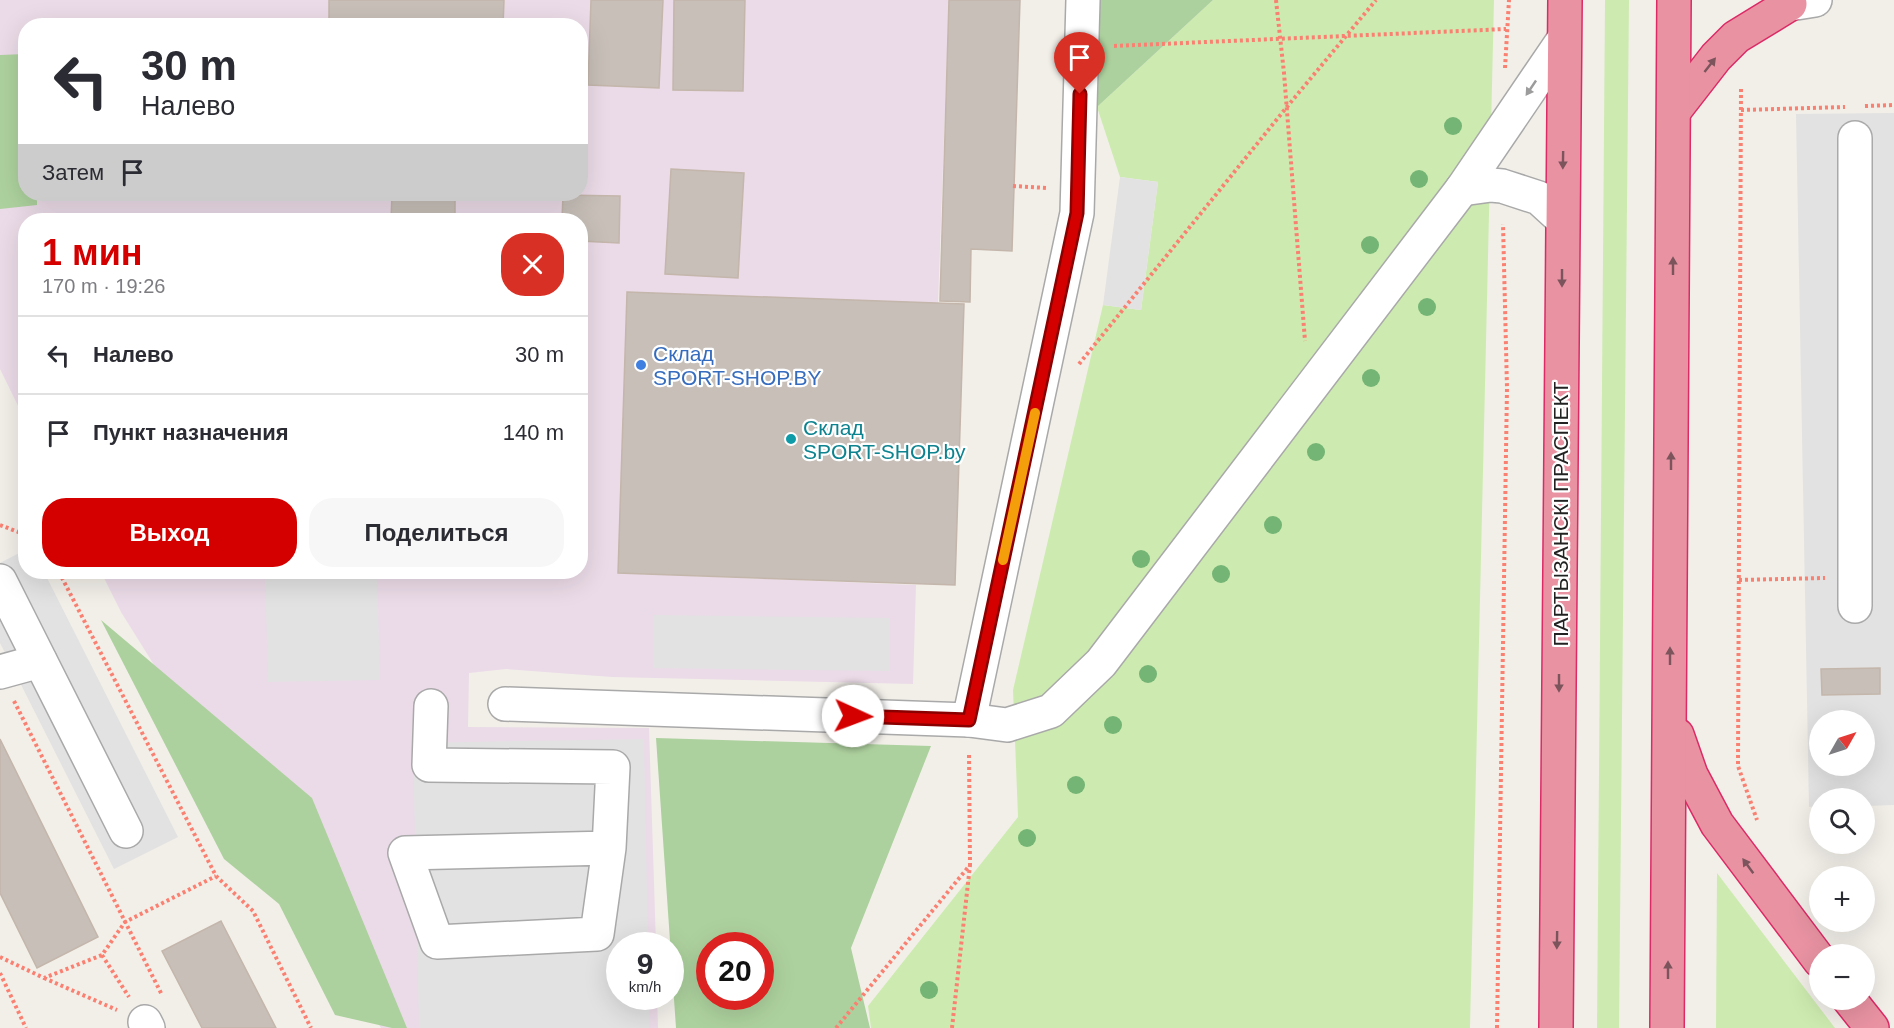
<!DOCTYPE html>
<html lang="ru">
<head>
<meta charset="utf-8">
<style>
  body { margin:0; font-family:Arial,sans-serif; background:#f7f7f7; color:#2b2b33; height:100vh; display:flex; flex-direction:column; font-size:22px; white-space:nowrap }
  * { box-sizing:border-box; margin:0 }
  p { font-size:20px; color:#7c7c81 }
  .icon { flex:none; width:33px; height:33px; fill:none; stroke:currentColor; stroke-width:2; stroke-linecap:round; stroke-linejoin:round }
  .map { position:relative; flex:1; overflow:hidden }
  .drawer { position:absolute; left:18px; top:213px; width:570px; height:366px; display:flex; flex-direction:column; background:#fff; border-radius:24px; box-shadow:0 6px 24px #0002 }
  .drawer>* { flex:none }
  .hud { position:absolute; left:18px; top:18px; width:570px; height:183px; border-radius:24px; box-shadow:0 6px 24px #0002; background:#fff; color:#2b2b33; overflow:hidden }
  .needle { width:39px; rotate:51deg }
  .fabs { position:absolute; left:1809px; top:710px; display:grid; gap:12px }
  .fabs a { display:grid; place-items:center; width:66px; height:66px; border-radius:50%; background:#fff; box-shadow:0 6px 24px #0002; font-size:30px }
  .speed { position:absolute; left:606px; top:932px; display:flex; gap:12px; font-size:30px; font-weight:700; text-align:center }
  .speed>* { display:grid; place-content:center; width:78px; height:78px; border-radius:50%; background:#fff; box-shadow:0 6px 24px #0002; line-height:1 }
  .speed small { font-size:15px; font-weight:400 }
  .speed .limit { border:9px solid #d22; background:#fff; color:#111 }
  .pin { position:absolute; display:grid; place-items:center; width:51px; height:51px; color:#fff; margin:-62px -26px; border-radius:50% 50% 50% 0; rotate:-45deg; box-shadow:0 0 6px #0007 }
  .pin .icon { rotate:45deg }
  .me { position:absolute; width:66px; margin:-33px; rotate:92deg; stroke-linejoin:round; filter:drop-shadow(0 0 4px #0008) }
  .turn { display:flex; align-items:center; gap:21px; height:126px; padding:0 24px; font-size:27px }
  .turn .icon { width:78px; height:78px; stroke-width:2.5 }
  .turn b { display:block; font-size:42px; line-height:51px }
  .then { display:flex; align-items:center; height:57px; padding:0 24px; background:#0003; gap:12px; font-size:22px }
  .round { display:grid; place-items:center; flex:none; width:63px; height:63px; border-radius:24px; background:#f7f7f7 }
  .head { display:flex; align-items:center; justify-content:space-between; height:102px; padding:0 24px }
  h1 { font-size:36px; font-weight:800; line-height:45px; color:#d40000 }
  .button { display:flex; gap:12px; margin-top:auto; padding:12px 24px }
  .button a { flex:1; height:69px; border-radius:24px; background:#d40000; color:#fff; font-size:24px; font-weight:800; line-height:69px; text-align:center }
  .button a+a { background:#f7f7f7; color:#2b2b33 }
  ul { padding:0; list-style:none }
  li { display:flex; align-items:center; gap:18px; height:78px; padding:0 24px; border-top:2px solid #e1e1e2 }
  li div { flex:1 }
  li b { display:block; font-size:22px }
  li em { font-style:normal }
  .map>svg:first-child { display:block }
</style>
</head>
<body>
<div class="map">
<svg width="1894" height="1028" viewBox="0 0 1894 1028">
  <rect width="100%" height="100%" fill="#f2efe9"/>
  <path fill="#ebdbe8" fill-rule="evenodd" d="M0 0H949L938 303 627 293 618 573 916 585 913 684 612 677 506 669 469 673 468 727 649 728 656 945H620V996H657L658 1028H381L121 612 101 572H580V220H26L25 420 0 369ZM26 26H580V194H26Z"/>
  <g fill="#cdebb0">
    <polygon points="1213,0 1494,0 1470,1028 871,1028 868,1006 1018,817 1013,690 1103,305 1141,310 1158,182 1120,177 1097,107"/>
    <polygon points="1605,0 1629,0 1619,1028 1597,1028"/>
    <polygon points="1717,873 1835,1028 1716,1028"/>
  </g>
  <g fill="#add19e" fill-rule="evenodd">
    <polygon points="1089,0 1213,0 1097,107"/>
    <polygon points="25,54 26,194 37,194 37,205 0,209 0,55"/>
    <polygon points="101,620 312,798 407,1028 392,1028 335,1015 279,904 224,859"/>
    <path d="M656 738 931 746 851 948 870 1028H676ZM710 945H760V996H710Z"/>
  </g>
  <g fill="#e2e2e2" fill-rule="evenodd">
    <path d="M1894 113V805L1865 806 1864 798H1820L1819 806 1809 807 1796 114ZM1820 720H1864V765H1820Z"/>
    <polygon points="1120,177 1158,182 1141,310 1103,305"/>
    <polygon points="25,550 26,572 44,572 178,837 114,869 0,643 0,563"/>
    <polygon points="265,572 377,572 380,680 268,682"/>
    <polygon points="653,615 890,618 890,671 653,668"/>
    <polygon points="644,739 648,945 620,945 620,996 649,996 649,1028 419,1028 413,743"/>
  </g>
  <g fill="#c7bfb8" stroke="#c4b6ab" stroke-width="1.5">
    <polygon points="329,0 504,0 503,26 329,26"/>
    <polygon points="591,0 663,0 659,88 588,85"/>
    <polygon points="674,0 745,0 743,91 673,90"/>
    <polygon points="949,0 1020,0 1012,251 971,249 970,302 940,301"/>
    <polygon points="671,169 744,173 738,278 665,274"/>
    <polygon points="392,194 455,194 455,220 391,220"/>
    <polygon points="563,195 620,196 619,243 580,241 580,220 562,220"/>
    <polygon points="627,292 964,304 955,585 618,573"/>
    <polygon points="1880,668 1880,694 1822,695 1821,669"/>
    <polygon points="0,739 98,937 37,968 0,893"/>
    <polygon points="221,921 276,1028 202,1028 162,951"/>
  </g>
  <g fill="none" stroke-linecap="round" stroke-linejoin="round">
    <g stroke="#a9a9a9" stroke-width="36">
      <g id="minor">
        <polyline points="1790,4 1815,0"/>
        <polyline points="1462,189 1491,185 1502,186 1539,198 1562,219"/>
        <polyline points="0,581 126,831"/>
        <polyline points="1855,606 1855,138"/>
        <polyline points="0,672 40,661"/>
        <polyline points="505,704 969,720 1007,725 1051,711 1101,663 1462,189 1564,39"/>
        <polyline points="431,706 429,765 613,767 609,848 597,934 437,942 405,853 609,848"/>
        <polyline points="969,720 1077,213 1083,0"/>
        <polyline points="145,1022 148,1028"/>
      </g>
    </g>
    <g stroke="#dc2a67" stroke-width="36">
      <g id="highway">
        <polyline points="1674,111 1716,57 1736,37 1790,4"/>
        <polyline points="1677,735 1691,775 1717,824 1820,961"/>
        <polyline points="1849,999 1872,1028"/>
        <polyline points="1556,1028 1565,0"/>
        <polyline points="1667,1028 1674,0"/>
      </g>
    </g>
    <g stroke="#fa8072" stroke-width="4" stroke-dasharray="3 3" stroke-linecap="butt">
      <polyline points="1276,0 1284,73 1305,341"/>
      <polyline points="1114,46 1506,29"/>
      <polyline points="1505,68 1509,0"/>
      <polyline points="1741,89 1738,766 1757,820"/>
      <polyline points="1865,106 1894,105"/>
      <polyline points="1741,110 1845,107"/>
      <polyline points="1013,186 1047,188"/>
      <polyline points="1079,364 1286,108 1376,0"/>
      <polyline points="0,525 26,535"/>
      <polyline points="59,572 216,876 253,911 311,1028"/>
      <polyline points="1739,580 1825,578"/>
      <polyline points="14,701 162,995"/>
      <polyline points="102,955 129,997"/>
      <polyline points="0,957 44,978 102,955 125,922 216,876"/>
      <polyline points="0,973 26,1028"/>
      <polyline points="44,978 117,1010"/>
      <polyline points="836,1028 970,865 969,753"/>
      <polyline points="952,1028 970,865"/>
      <polyline points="1497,1028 1507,388 1503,224"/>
    </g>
    <use href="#minor" stroke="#fff" stroke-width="33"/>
    <use href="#highway" stroke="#e892a2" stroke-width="33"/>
  </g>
  <g fill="#74b475">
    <circle cx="1453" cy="126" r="9"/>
    <circle cx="1419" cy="179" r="9"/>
    <circle cx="1370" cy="245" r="9"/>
    <circle cx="1427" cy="307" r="9"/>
    <circle cx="1371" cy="378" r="9"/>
    <circle cx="1316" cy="452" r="9"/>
    <circle cx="1273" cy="525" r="9"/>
    <circle cx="1141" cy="559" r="9"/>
    <circle cx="1221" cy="574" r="9"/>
    <circle cx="1148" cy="674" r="9"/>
    <circle cx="1113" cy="725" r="9"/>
    <circle cx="1076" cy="785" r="9"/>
    <circle cx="1027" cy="838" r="9"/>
    <circle cx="929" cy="990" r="9"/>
  </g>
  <defs><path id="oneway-solid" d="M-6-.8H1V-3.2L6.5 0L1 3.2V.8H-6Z" transform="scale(1.5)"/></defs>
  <g fill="#7b545c">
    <use href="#oneway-solid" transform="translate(1710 65) rotate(-52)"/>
    <use href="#oneway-solid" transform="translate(1563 160) rotate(91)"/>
    <use href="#oneway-solid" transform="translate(1673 266) rotate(-90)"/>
    <use href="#oneway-solid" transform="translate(1562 278) rotate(90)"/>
    <use href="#oneway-solid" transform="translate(1671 461) rotate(-90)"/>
    <use href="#oneway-solid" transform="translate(1670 656) rotate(-90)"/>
    <use href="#oneway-solid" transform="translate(1559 683) rotate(90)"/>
    <use href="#oneway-solid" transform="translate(1748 866) rotate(-126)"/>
    <use href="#oneway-solid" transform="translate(1557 940) rotate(91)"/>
    <use href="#oneway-solid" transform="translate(1668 970) rotate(-90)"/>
  </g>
  <use fill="#9c9c9c" href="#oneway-solid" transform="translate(1531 88) rotate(124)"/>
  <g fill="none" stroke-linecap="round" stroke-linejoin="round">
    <g stroke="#8a0000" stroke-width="15">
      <polyline id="route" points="853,716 969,720 1077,213 1080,94"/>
    </g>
    <use href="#route" stroke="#d40000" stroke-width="10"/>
    <polyline stroke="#f59e0b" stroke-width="10" points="1003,560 1035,413"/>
  </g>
  <circle fill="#3f7fe0" stroke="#fff" stroke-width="2" cx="641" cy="365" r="6"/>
  <circle fill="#0f9aa8" stroke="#fff" stroke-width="2" cx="791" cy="439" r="6"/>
  <g text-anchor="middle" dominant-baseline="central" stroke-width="4.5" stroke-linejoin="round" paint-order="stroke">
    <g font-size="21" fill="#366cbe" stroke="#fff" text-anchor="start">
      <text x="653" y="353">Склад<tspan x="653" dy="24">SPORT-SHOP.BY</tspan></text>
    </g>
    <g font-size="21" fill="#0d838f" stroke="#fff" text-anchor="start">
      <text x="803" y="427">Склад<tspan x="803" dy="24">SPORT-SHOP.by</tspan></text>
    </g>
    <g font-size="21" fill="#222" stroke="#fff">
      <text transform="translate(1560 514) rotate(-90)">ПАРТЫЗАНСКІ ПРАСПЕКТ</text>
    </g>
  </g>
</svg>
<div class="fabs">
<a><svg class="needle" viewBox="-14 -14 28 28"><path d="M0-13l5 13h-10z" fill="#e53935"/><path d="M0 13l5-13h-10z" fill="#7c7c81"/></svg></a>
<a><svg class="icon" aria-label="search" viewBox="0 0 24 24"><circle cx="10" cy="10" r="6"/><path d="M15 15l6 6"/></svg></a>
<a>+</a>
<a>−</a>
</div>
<div class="speed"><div>9<small>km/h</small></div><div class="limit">20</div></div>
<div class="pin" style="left:1080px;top:94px;background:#d93025"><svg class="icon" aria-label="arrive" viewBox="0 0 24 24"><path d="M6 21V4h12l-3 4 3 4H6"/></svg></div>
<svg class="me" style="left:853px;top:716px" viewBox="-20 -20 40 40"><circle r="19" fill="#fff"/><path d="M0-13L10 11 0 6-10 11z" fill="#d40000"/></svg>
<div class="hud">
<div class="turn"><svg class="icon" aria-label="left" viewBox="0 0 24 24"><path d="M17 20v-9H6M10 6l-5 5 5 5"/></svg><div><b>30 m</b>Налево</div></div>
<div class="then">Затем<svg class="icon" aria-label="arrive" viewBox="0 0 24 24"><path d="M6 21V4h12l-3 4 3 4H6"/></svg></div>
</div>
<section class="drawer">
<div class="head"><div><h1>1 мин</h1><p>170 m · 19:26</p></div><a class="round" style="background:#d93025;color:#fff"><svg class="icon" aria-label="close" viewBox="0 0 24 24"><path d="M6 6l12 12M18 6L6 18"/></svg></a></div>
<ul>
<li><svg class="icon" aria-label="left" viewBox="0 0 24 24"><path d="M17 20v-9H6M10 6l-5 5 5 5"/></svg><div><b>Налево</b></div><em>30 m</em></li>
<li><svg class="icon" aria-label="arrive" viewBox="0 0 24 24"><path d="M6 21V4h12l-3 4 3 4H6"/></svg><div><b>Пункт назначения</b></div><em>140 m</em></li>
</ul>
<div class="button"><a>Выход</a><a>Поделиться</a></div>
</section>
</div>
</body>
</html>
